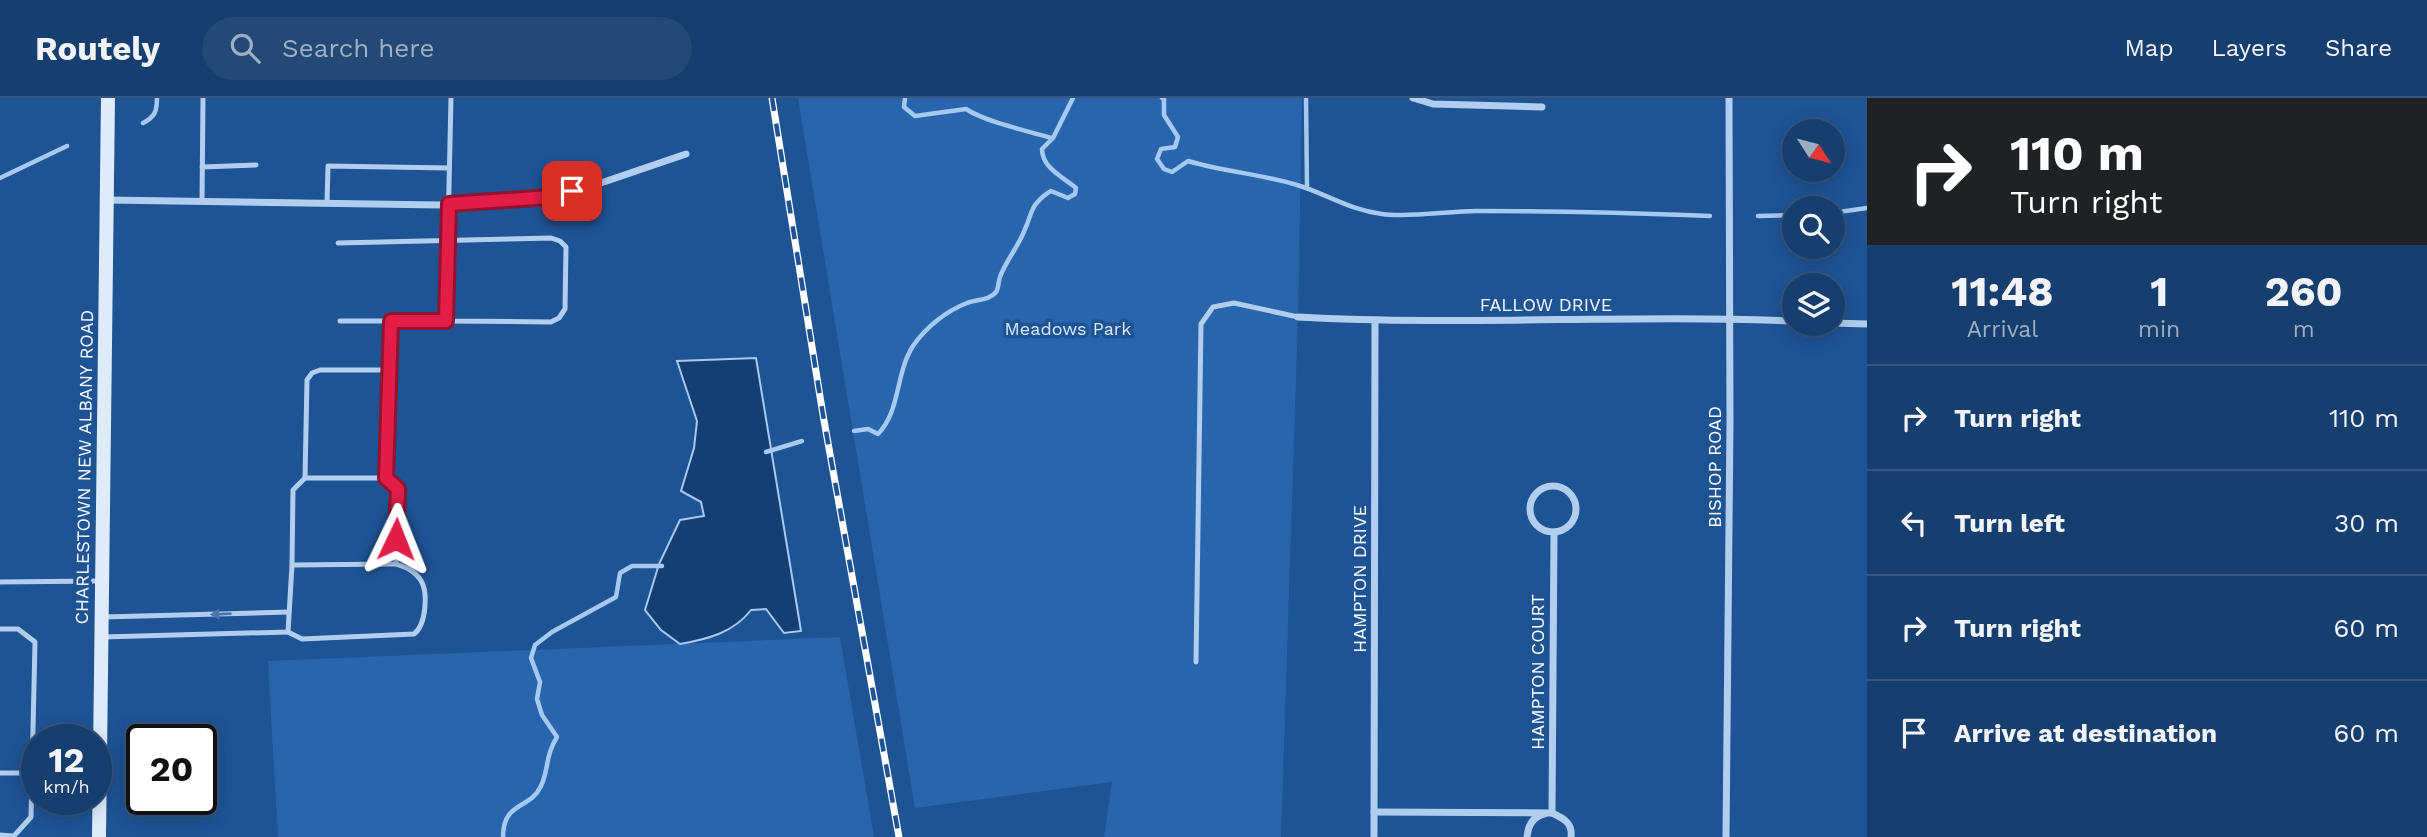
<!DOCTYPE html>
<html lang="en">
<head>
<meta charset="utf-8">
<style>
  body { margin:0; font-family:"Work Sans",sans-serif; background:#234977; color:#f1f3f6; height:100vh; display:flex; flex-direction:column; font-size:26px; white-space:nowrap }
  * { box-sizing:border-box; margin:0 }
  p { font-size:23px; color:#9eaec3 }
  .icon { flex:none; width:38px; height:38px; fill:none; stroke:currentColor; stroke-width:2; stroke-linecap:round; stroke-linejoin:round }
  .map { position:relative; flex:1; overflow:hidden }
  .panel { display:flex; flex-direction:column; background:#163e6f; width:560px }
  .panel>* { flex:none }
  .banner { background:#202124; color:#fff; overflow:hidden }
  .needle { width:46px; rotate:126deg }
  .fabs { position:absolute; left:1782px; top:21px; display:grid; gap:14px }
  .fabs a { display:grid; place-items:center; width:63px; height:63px; border-radius:50%; background:#163e6f; box-shadow:0 4px 18px #0003,0 0 0 2px #355782; font-size:35px }
  .speed { position:absolute; left:21px; top:626px; display:flex; gap:14px; font-size:35px; font-weight:700; text-align:center }
  .speed>* { display:grid; place-content:center; width:91px; height:91px; border-radius:50%; background:#163e6f; box-shadow:0 4px 18px #0003,0 0 0 2px #355782; line-height:1 }
  .speed small { font-size:18px; font-weight:400 }
  .speed .limit { border:4px solid #111; border-radius:10px; background:#fff; color:#111 }
  .pin { position:absolute; display:grid; place-items:center; width:60px; height:60px; color:#fff; margin:-30px; border-radius:14px; box-shadow:0 4px 10px #0006 }
  .me { position:absolute; width:77px; margin:-38px; rotate:2deg; stroke-linejoin:round; filter:drop-shadow(0 0 5px #0008) }
  .turn { display:flex; align-items:center; gap:24px; height:147px; padding:0 28px; font-size:32px }
  .turn .icon { width:91px; height:91px; stroke-width:2.5 }
  .turn b { display:block; font-size:49px; line-height:60px }
  .eta { display:flex; justify-content:space-evenly; align-items:center; height:119px; text-align:center }
  .eta b { font-size:42px; font-weight:700; line-height:49px }
  ul { padding:0; list-style:none }
  li { display:flex; align-items:center; gap:21px; height:105px; padding:0 28px; border-top:2px solid #355782 }
  li div { flex:1 }
  li b { display:block; font-size:26px }
  li em { font-style:normal }
  header { display:flex; align-items:center; gap:42px; box-sizing:border-box; height:98px; padding:0 35px; background:#163e6f; border-bottom:2px solid #355782 }
  header strong { font-size:33px }
  nav { display:flex; gap:38px; margin-inline-start:auto; font-size:24px }
  .search { width:490px; height:63px; background:#234977; display:flex; align-items:center; gap:18px; box-sizing:border-box; padding:0 24px; border-radius:38px; color:#9eaec3; font-size:26px }
  main { display:flex; flex:1; min-height:0 }
  .map>svg:first-child { display:block }
</style>
</head>
<body>
<header>
<strong>Routely</strong>
<div class="search"><svg class="icon" aria-label="search" viewBox="0 0 24 24"><circle cx="10" cy="10" r="6"/><path d="M15 15l6 6"/></svg>Search here</div>
<nav><a>Map</a><a>Layers</a><a>Share</a></nav>
</header>
<main>
<div class="map">
<svg width="1867" height="739" viewBox="0 0 1867 739">
  <rect width="100%" height="100%" fill="#1e5394"/>
  <g fill="#2865ad">
    <polygon points="798,0 1302,0 1298,219 1281,739 1104,739 1112,684 915,710"/>
    <polygon points="840,539 874,739 278,739 268,563"/>
  </g>
  <path fill="#153e73" stroke="#a5c9f0" stroke-width="2" d="M756 260 801 533 784 535 766 511 751 512C733 535 708 541 680 546L661 532 645 512 659 466 680 422 704 418 701 404 681 393 694 350 697 323 677 263Z"/>
  <g fill="none" stroke-linecap="round" stroke-linejoin="round">
    <g stroke="#a5c9f0" stroke-width="4.5">
      <path d="M905 0 904 9 915 18 966 11C986 24 1027 33 1052 40"/>
      <path d="M1162 0 1164 1V17L1178 39 1175 49 1161 51 1157 61 1164 71 1172 74 1188 63C1225 74 1261 76 1297 87 1327 96 1349 112 1382 116 1408 120 1448 113 1477 113 1555 113 1633 115 1710 118"/>
      <polyline points="1306,0 1307,90"/>
      <path d="M143 25C155 19 157 13 157 0"/>
      <polyline points="0,80 67,48"/>
      <polyline points="1832,115 1867,110"/>
      <polyline points="1758,118 1794,117"/>
      <path d="M854 333 868 331 878 336C901 312 895 276 913 248 925 230 946 213 967 205 976 201 989 203 996 194 999 190 998 184 1000 179 1006 162 1019 148 1025 131 1029 123 1030 115 1035 107 1040 101 1045 96 1051 93L1068 100 1075 96 1076 90C1063 79 1042 70 1042 51L1053 40 1073 0"/>
      <polyline points="766,354 802,343"/>
      <path d="M503 739C503 703 530 712 541 688 549 671 545 658 557 639L542 617 537 601 540 584 531 560 535 547 552 534 616 499 620 475 632 468H662"/>
    </g>
    <g stroke="#b1ceee" stroke-width="5">
      <polyline points="202,69 256,67"/>
      <polyline points="202,104 203,0"/>
      <polyline points="327,105 328,68 449,70"/>
      <polyline points="338,145 551,140 560,143 566,149 565,211 559,220 551,224 446,223 451,0"/>
      <polyline points="340,223 446,223"/>
      <polyline points="389,272 320,272 312,275 307,282 305,380 386,380 391,223"/>
      <polyline points="305,380 293,392 292,467 396,466 398,391 386,380"/>
      <path d="M292 467 288 534 302 541 414 536C426 527 429 493 420 481 414 472 405 469 396 466"/>
      <polyline points="0,484 99,483"/>
      <polyline points="103,519 289,514"/>
      <polyline points="0,531 18,531 35,544 32,675 37,675"/>
      <polyline points="102,539 288,534"/>
      <polyline points="1196,564 1201,226 1213,209 1234,205 1298,219"/>
      <polyline points="0,675 32,675 31,719 14,738 0,737"/>
    </g>
    <g stroke="#b1ceee" stroke-width="7">
      <polyline points="1413,0 1433,6 1542,9"/>
      <polyline points="107,102 439,107 550,99 595,87 686,56"/>
      <path d="M1298 219C1463 228 1628 216 1794 223"/>
      <polyline points="1832,225 1867,226"/>
      <circle cx="1553" cy="411" r="23"/>
      <path d="M1374 714 1552 715C1563 720 1573 725 1571 739"/>
      <polyline points="1552,715 1554,435"/>
      <polyline points="1374,739 1375,223"/>
      <path d="M1527 739C1528 728 1532 719 1544 716"/>
      <polyline points="1726,739 1730,325 1729,0"/>
    </g>
    <polyline stroke="#deebfa" stroke-width="14" points="99,739 108,0"/>
    <g stroke="#fff" stroke-width="7">
      <polyline id="rail" points="772,0 823,317 899,739"/>
    </g>
    <use href="#rail" stroke="#1e5394" stroke-width="4.5" stroke-dasharray="13" stroke-linecap="butt"/>
  </g>
  <defs><path id="oneway-solid" d="M-6-.8H1V-3.2L6.5 0L1 3.2V.8H-6Z" transform="scale(1.75)"/></defs>
  <use fill="#4a78af" href="#oneway-solid" transform="translate(221 516) rotate(178)"/>
  <g fill="none" stroke-linecap="round" stroke-linejoin="round">
    <g stroke="#92132f" stroke-width="18">
      <polyline id="route" points="396,441 398,391 386,380 391,223 446,223 449,106 550,99 572,93"/>
    </g>
    <use href="#route" stroke="#e11d48" stroke-width="12"/>
  </g>
  <g text-anchor="middle" dominant-baseline="central" stroke-width="7" stroke-linejoin="round" paint-order="stroke">
    <g font-size="18" fill="#fff" stroke="#1e5394">
      <text x="1546" y="206">FALLOW DRIVE</text>
      <text transform="translate(84 369) rotate(-89)">CHARLESTOWN NEW ALBANY ROAD</text>
      <text transform="translate(1714 369) rotate(-90)">BISHOP ROAD</text>
      <text transform="translate(1359 481) rotate(-90)">HAMPTON DRIVE</text>
      <text transform="translate(1537 574) rotate(-90)">HAMPTON COURT</text>
    </g>
    <g font-size="18" fill="#d7e8fa" stroke="#1e5394">
      <text x="1068" y="230">Meadows Park</text>
    </g>
  </g>
</svg>
<div class="fabs">
<a><svg class="needle" viewBox="-14 -14 28 28"><path d="M0-13l5 13h-10z" fill="#e53935"/><path d="M0 13l5-13h-10z" fill="#9eaec3"/></svg></a>
<a><svg class="icon" aria-label="search" viewBox="0 0 24 24"><circle cx="10" cy="10" r="6"/><path d="M15 15l6 6"/></svg></a>
<a><svg class="icon" aria-label="layers" viewBox="0 0 24 24"><path d="M12 4l9 5-9 5-9-5zM3 14l9 5 9-5"/></svg></a>
</div>
<div class="speed"><div>12<small>km/h</small></div><div class="limit">20</div></div>
<div class="pin" style="left:572px;top:93px;background:#d93025"><svg class="icon" aria-label="arrive" viewBox="0 0 24 24"><path d="M6 21V4h12l-3 4 3 4H6"/></svg></div>
<svg class="me" style="left:396px;top:441px" viewBox="-20 -20 40 40"><path d="M0-17L14 15 0 8-14 15z" fill="#e11d48" stroke="#fff" stroke-width="4"/></svg>
</div>
<section class="panel">
<div class="banner">
<div class="turn"><svg class="icon" aria-label="right" viewBox="0 0 24 24"><path d="M7 20v-9h11M14 6l5 5-5 5"/></svg><div><b>110 m</b>Turn right</div></div>
</div>
<div class="eta">
<div><b>11:48</b><p>Arrival</p></div>
<div><b>1</b><p>min</p></div>
<div><b>260</b><p>m</p></div>
</div>
<ul>
<li><svg class="icon" aria-label="right" viewBox="0 0 24 24"><path d="M7 20v-9h11M14 6l5 5-5 5"/></svg><div><b>Turn right</b></div><em>110 m</em></li>
<li><svg class="icon" aria-label="left" viewBox="0 0 24 24"><path d="M17 20v-9H6M10 6l-5 5 5 5"/></svg><div><b>Turn left</b></div><em>30 m</em></li>
<li><svg class="icon" aria-label="right" viewBox="0 0 24 24"><path d="M7 20v-9h11M14 6l5 5-5 5"/></svg><div><b>Turn right</b></div><em>60 m</em></li>
<li><svg class="icon" aria-label="arrive" viewBox="0 0 24 24"><path d="M6 21V4h12l-3 4 3 4H6"/></svg><div><b>Arrive at destination</b></div><em>60 m</em></li>
</ul>
</section>
</main>
</body>
</html>
